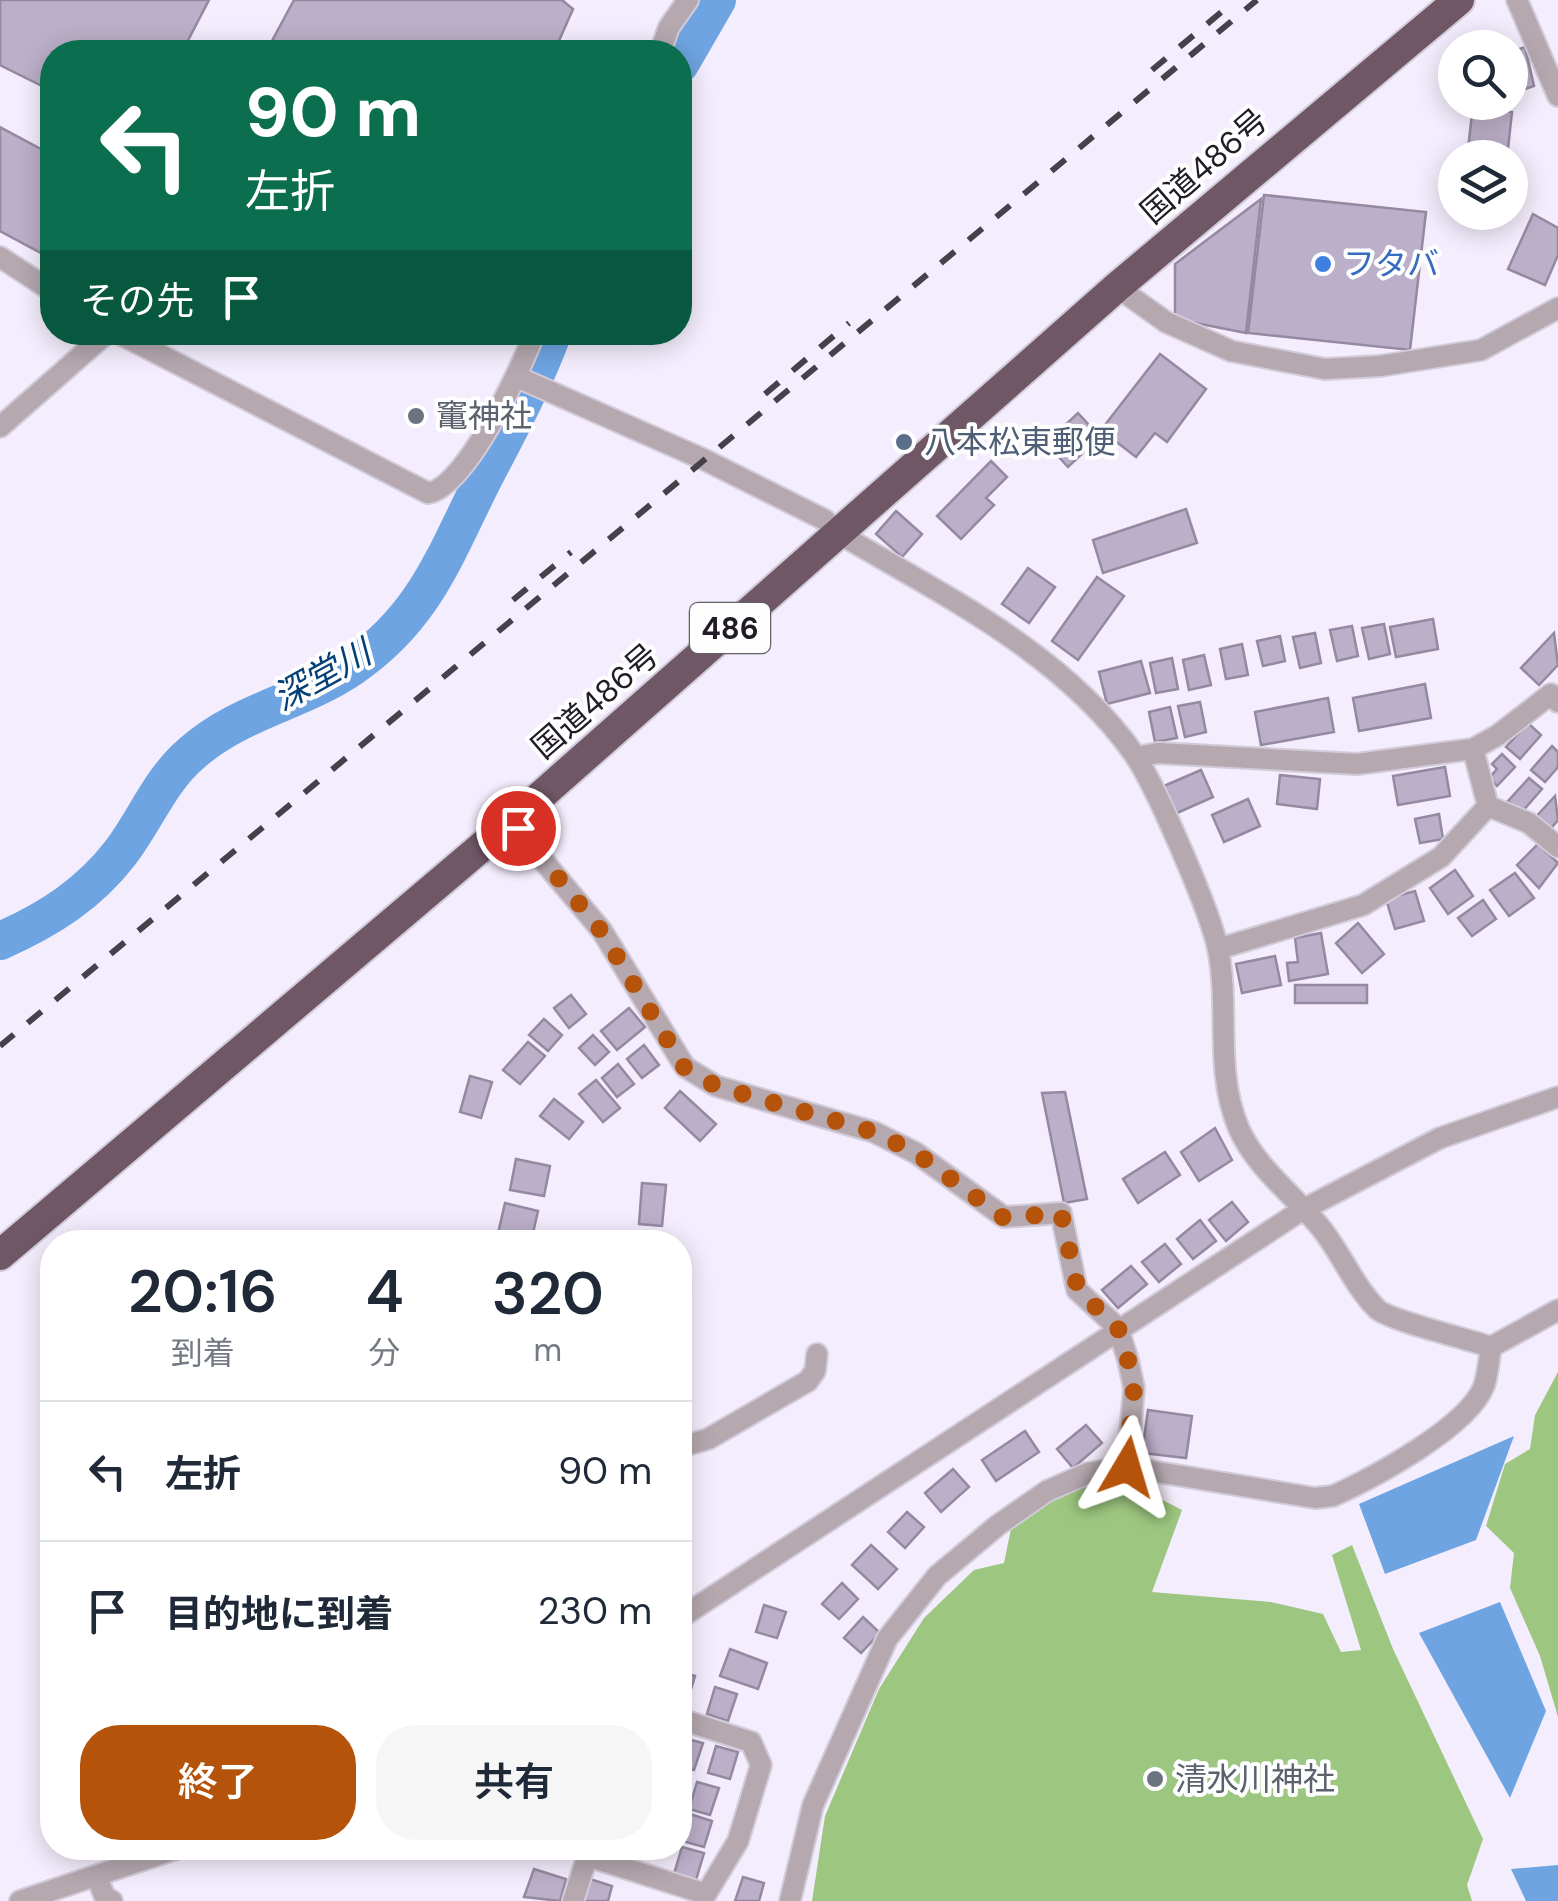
<!DOCTYPE html>
<html lang="ja">
<head>
<meta charset="utf-8">
<style>
  body { margin:0; font-family:"DM Sans","Noto Sans JP",sans-serif; background:#f6f6f7; color:#1f2937; height:100vh; display:flex; flex-direction:column; font-size:38px; white-space:nowrap }
  * { box-sizing:border-box; margin:0 }
  p { font-size:32px; color:#747a83 }
  .icon { flex:none; width:55px; height:55px; fill:none; stroke:currentColor; stroke-width:2; stroke-linecap:round; stroke-linejoin:round }
  .map { position:relative; flex:1; overflow:hidden }
  .panel { position:absolute; left:40px; top:1230px; width:652px; height:630px; display:flex; flex-direction:column; background:#fff; border-radius:40px; box-shadow:0 5px 25px #0003 }
  .panel>* { flex:none }
  .guide { position:absolute; left:40px; top:40px; width:652px; height:305px; border-radius:40px; box-shadow:0 5px 25px #0003; background:#0b6e4f; color:#fff; overflow:hidden }
  .fabs { position:absolute; left:1438px; top:30px; display:grid; gap:20px }
  .fabs a { display:grid; place-items:center; width:90px; height:90px; border-radius:50%; background:#fff; box-shadow:0 5px 25px #0003; font-size:50px }
  .pin { position:absolute; display:grid; place-items:center; width:85px; height:85px; color:#fff; margin:-42px; border:5px solid #fff; border-radius:50%; box-shadow:0 2px 10px #0007 }
  .me { position:absolute; width:110px; margin:-55px; rotate:7deg; stroke-linejoin:round; filter:drop-shadow(0 0 8px #0008) }
  .turn { display:flex; align-items:center; gap:35px; height:210px; padding:0 40px; font-size:45px }
  .turn .icon { width:130px; height:130px; stroke-width:2.5 }
  .turn b { display:block; font-size:70px; line-height:85px }
  .then { display:flex; align-items:center; height:95px; padding:0 40px; background:#0003; gap:20px; font-size:38px }
  .eta { display:flex; justify-content:space-evenly; align-items:center; height:170px; text-align:center }
  .eta b { font-size:60px; font-weight:600; line-height:70px }
  .action { display:flex; gap:20px; margin-top:auto; padding:20px 40px }
  .action a { flex:1; height:115px; border-radius:40px; background:#b45309; color:#fff; font-size:40px; font-weight:600; line-height:115px; text-align:center }
  .action a+a { background:#f6f6f7; color:#1f2937 }
  ul { padding:0; list-style:none }
  li { display:flex; align-items:center; gap:30px; height:140px; padding:0 40px; border-top:2px solid #e0e1e3 }
  li div { flex:1 }
  li b { display:block; font-size:38px }
  li em { font-style:normal }
  .map>svg:first-child { display:block }
</style>
</head>
<body>
<div class="map">
<svg width="1558" height="1901" viewBox="0 0 1558 1901">
  <rect width="100%" height="100%" fill="#f4edfd"/>
  <g fill="#9dc780">
    <polygon points="1558,1372 1558,1717 1540,1656 1510,1588 1514,1553 1486,1526 1505,1464 1530,1449 1535,1415"/>
    <polygon points="1114,1475 1182,1510 1152,1592 1271,1602 1323,1614 1341,1652 1361,1650 1332,1555 1352,1545 1393,1649 1483,1839 1467,1885 1472,1901 812,1901 825,1816 879,1689 924,1618 974,1570 1004,1563 1012,1524 1052,1497"/>
  </g>
  <g fill="#6ea4e1">
    <polygon points="1514,1436 1476,1540 1385,1574 1359,1504"/>
    <polygon points="1500,1602 1546,1711 1510,1798 1419,1633"/>
    <polygon points="1558,1865 1558,1901 1526,1901 1511,1869"/>
  </g>
  <g fill="none" stroke-linecap="round" stroke-linejoin="round">
    <g stroke="#6ea4e1" stroke-width="38">
      <polyline points="680,64 717,0"/>
      <path d="M0 941C48 920 89 894 121 852 146 819 160 780 192 753 239 711 301 702 352 667 429 614 447 548 488 470 512 424 535 381 553 332"/>
    </g>
  </g>
  <g fill="#bcafc9" stroke="#9589a1" stroke-width="2.5">
    <polygon points="0,0 209,0 182,52 52,52 52,91 0,65"/>
    <polygon points="294,0 562,0 573,9 554,52 266,52"/>
    <polygon points="1525,47 1534,86 1510,94 1510,52"/>
    <polygon points="1473,105 1512,112 1507,158 1467,158"/>
    <polygon points="0,127 52,155 52,259 0,231"/>
    <polygon points="1264,195 1426,212 1410,350 1248,333"/>
    <polygon points="1261,199 1246,333 1175,319 1175,264"/>
    <polygon points="1533,214 1558,228 1558,255 1545,285 1508,269"/>
    <polygon points="1160,354 1206,389 1167,442 1155,433 1136,457 1101,430"/>
    <polygon points="1078,413 1100,437 1068,467 1046,443"/>
    <polygon points="991,461 1007,477 986,498 994,505 961,539 937,516"/>
    <polygon points="1186,509 1197,543 1103,573 1093,540"/>
    <polygon points="896,511 922,534 902,557 876,534"/>
    <polygon points="1028,568 1055,587 1029,623 1002,604"/>
    <polygon points="1097,577 1124,596 1078,660 1052,641"/>
    <polygon points="1433,619 1438,649 1396,657 1390,627"/>
    <polygon points="1384,624 1390,654 1369,659 1362,628"/>
    <polygon points="1352,626 1358,656 1337,661 1330,630"/>
    <polygon points="1315,633 1321,663 1300,668 1293,637"/>
    <polygon points="1554,633 1558,665 1539,685 1521,668"/>
    <polygon points="1280,636 1285,661 1263,666 1257,641"/>
    <polygon points="1242,644 1248,675 1226,679 1220,649"/>
    <polygon points="1204,655 1211,685 1189,690 1183,660"/>
    <polygon points="1172,658 1178,689 1156,693 1150,663"/>
    <polygon points="1141,661 1150,693 1107,704 1099,672"/>
    <polygon points="1425,684 1431,718 1359,731 1353,698"/>
    <polygon points="1328,698 1334,732 1261,745 1255,712"/>
    <polygon points="1200,702 1206,732 1185,737 1178,706"/>
    <polygon points="1170,707 1177,738 1155,742 1149,712"/>
    <polygon points="1528,723 1541,735 1520,759 1506,747"/>
    <polygon points="1552,746 1558,752 1558,767 1545,782 1531,770"/>
    <polygon points="1502,754 1515,767 1497,786 1489,778 1497,769 1492,764"/>
    <polygon points="1445,767 1450,796 1398,805 1393,776"/>
    <polygon points="1201,770 1213,797 1177,813 1164,786"/>
    <polygon points="1280,775 1320,779 1317,809 1277,804"/>
    <polygon points="1529,778 1542,789 1521,813 1508,801"/>
    <polygon points="1555,796 1558,820 1548,832 1534,819"/>
    <polygon points="1248,799 1260,826 1224,842 1212,815"/>
    <polygon points="1439,814 1443,839 1420,843 1415,819"/>
    <polygon points="1538,844 1558,863 1539,888 1517,865"/>
    <polygon points="1455,870 1473,896 1448,914 1430,888"/>
    <polygon points="1515,873 1534,898 1509,916 1490,890"/>
    <polygon points="1415,891 1424,921 1395,929 1386,899"/>
    <polygon points="1483,900 1496,919 1472,936 1458,918"/>
    <polygon points="1358,923 1384,954 1362,973 1336,943"/>
    <polygon points="1321,933 1328,974 1289,981 1287,963 1298,962 1295,938"/>
    <polygon points="1275,956 1281,985 1242,993 1236,964"/>
    <rect x="1295" y="985" width="72" height="18"/>
    <polygon points="571,995 586,1014 569,1028 554,1008"/>
    <polygon points="629,1008 645,1027 617,1050 601,1031"/>
    <polygon points="544,1019 562,1035 548,1051 529,1035"/>
    <polygon points="593,1035 609,1052 595,1065 579,1048"/>
    <polygon points="528,1042 545,1056 520,1084 503,1070"/>
    <polygon points="644,1045 659,1065 642,1078 627,1059"/>
    <polygon points="618,1064 634,1084 617,1097 602,1078"/>
    <polygon points="470,1076 492,1082 481,1118 460,1112"/>
    <polygon points="596,1080 620,1108 603,1122 579,1094"/>
    <polygon points="680,1091 716,1124 700,1141 665,1108"/>
    <polygon points="1065,1092 1087,1199 1064,1203 1042,1093"/>
    <polygon points="554,1099 583,1122 569,1139 540,1116"/>
    <polygon points="1215,1128 1232,1160 1199,1181 1181,1152"/>
    <polygon points="1165,1152 1180,1175 1138,1203 1123,1179"/>
    <polygon points="516,1159 550,1166 544,1196 510,1190"/>
    <polygon points="642,1183 666,1185 662,1226 639,1224"/>
    <polygon points="1232,1202 1248,1222 1226,1241 1209,1220"/>
    <polygon points="505,1203 538,1211 531,1242 496,1242"/>
    <polygon points="1200,1220 1216,1241 1193,1259 1177,1239"/>
    <polygon points="1165,1244 1181,1264 1159,1282 1142,1262"/>
    <polygon points="1131,1266 1147,1284 1118,1308 1102,1290"/>
    <polygon points="1148,1410 1192,1416 1186,1458 1142,1453"/>
    <polygon points="1086,1425 1102,1443 1073,1468 1057,1449"/>
    <polygon points="1025,1431 1039,1452 996,1481 982,1460"/>
    <polygon points="953,1469 969,1487 941,1512 925,1493"/>
    <polygon points="907,1512 924,1527 905,1548 888,1532"/>
    <polygon points="871,1545 897,1569 878,1589 852,1565"/>
    <polygon points="842,1583 858,1599 839,1619 822,1604"/>
    <polygon points="764,1605 786,1612 777,1638 756,1632"/>
    <polygon points="863,1617 880,1633 861,1653 844,1638"/>
    <polygon points="730,1649 767,1663 758,1689 720,1676"/>
    <polygon points="680,1672 695,1676 687,1703 680,1701"/>
    <polygon points="715,1687 737,1694 728,1721 707,1714"/>
    <polygon points="680,1737 703,1743 694,1770 680,1766"/>
    <polygon points="716,1746 738,1752 730,1779 708,1773"/>
    <polygon points="697,1782 719,1788 710,1815 689,1809"/>
    <polygon points="690,1814 712,1821 704,1847 682,1841"/>
    <polygon points="682,1847 704,1853 696,1880 674,1874"/>
    <polygon points="534,1869 566,1879 560,1901 524,1897"/>
    <polygon points="743,1877 764,1883 759,1901 735,1901"/>
    <polygon points="590,1879 612,1886 608,1901 584,1901"/>
  </g>
  <g fill="none" stroke-linecap="round" stroke-linejoin="round">
    <g stroke="#d2cbda" stroke-width="24">
      <g id="minor">
        <polyline points="1517,0 1558,96"/>
        <polyline points="660,52 669,27 688,0"/>
        <polyline points="0,257 52,291"/>
        <polyline points="1117,287 1166,322 1231,351 1325,369 1380,366 1481,350 1558,308"/>
        <path d="M116 332 428 493C466 488 521 368 535 332"/>
        <path d="M517 377 705 460 825 520 838 533C941 594 1063 653 1134 754 1156 786 1210 911 1218 949 1230 1008 1214 1071 1239 1129 1257 1169 1294 1195 1321 1228 1341 1253 1354 1286 1377 1309 1388 1320 1471 1340 1491 1347L1558 1310"/>
        <polyline points="0,427 108,332"/>
        <polyline points="1136,757 1158,753 1357,764 1473,749 1498,735 1551,694 1558,702"/>
        <polyline points="1488,806 1529,823 1558,847"/>
        <polyline points="511,822 602,931 685,1067 716,1086 874,1132 916,1153 1004,1217 1061,1213 1077,1290 1118,1328 1128,1360 1134,1388 1127,1467"/>
        <polyline points="1218,949 1363,905 1441,857 1488,806 1473,749"/>
        <polyline points="680,1447 708,1439 808,1381 815,1371 817,1354"/>
        <polyline points="680,1618 1302,1210 1440,1138 1558,1097"/>
        <polyline points="587,1856 706,1894 738,1841 761,1765 751,1742 680,1719"/>
        <polyline points="97,1878 105,1897 112,1901"/>
        <polyline points="20,1901 179,1848"/>
        <polyline points="573,1901 590,1848"/>
        <path d="M790 1901 813 1805 887 1639 937 1576 998 1525 1047 1491 1088 1473 1127 1467 1315 1498 1333 1496C1373 1478 1468 1427 1484 1386 1488 1374 1489 1359 1491 1347"/>
      </g>
    </g>
    <g stroke="#d2cbda" stroke-width="34">
      <polyline id="highway" points="0,1255 511,822 1117,287 1459,0"/>
    </g>
    <use href="#minor" stroke="#b5a8af" stroke-width="20"/>
    <use href="#highway" stroke="#6f5765" stroke-width="30"/>
    <g stroke="#45404a" stroke-width="6" stroke-dasharray="18 18" stroke-linecap="butt">
      <polyline points="1152,70 1225,9"/>
      <polyline points="765,394 849,323"/>
      <polyline points="513,600 571,552"/>
      <polyline points="0,1046 1257,0"/>
    </g>
  </g>
  <g fill="none" stroke-linecap="round" stroke-linejoin="round">
    <polyline stroke="#b45309" stroke-width="18" stroke-dasharray="0 32.4" points="518,828 602,932 684,1067 716,1086 874,1132 916,1153 1004,1218 1061,1213 1078,1290 1118,1328 1128,1360 1134,1388 1127,1467"/>
  </g>
  <circle fill="#3f7fe0" stroke="#fefefe" stroke-width="4" cx="1323" cy="264" r="10"/>
  <g fill="#6b7280" stroke="#fefefe" stroke-width="4">
    <circle cx="416" cy="416" r="10"/>
    <circle cx="1155" cy="1779" r="10"/>
  </g>
  <circle fill="#5c6f8a" stroke="#fefefe" stroke-width="4" cx="904" cy="442" r="10"/>
  <g text-anchor="middle" dominant-baseline="central" stroke-width="8" stroke-linejoin="round" paint-order="stroke">
    <rect fill="#fefefe" stroke="#635f65" stroke-width="2.5" x="690" y="603" width="80" height="50" rx="8"/>
    <g font-size="30" font-weight="bold" fill="#201b24">
      <text x="730" y="628">486</text>
    </g>
    <g font-size="32" fill="#201b24" stroke="#fefefe">
      <text transform="translate(1204 166) rotate(-41)">国道486号</text>
      <text transform="translate(595 701) rotate(-41)">国道486号</text>
    </g>
    <g font-size="32" fill="#366cbe" stroke="#fefefe" text-anchor="start">
      <text x="1343" y="264">フタバ</text>
    </g>
    <g font-size="32" fill="#5b616d" stroke="#fefefe" text-anchor="start">
      <text x="436" y="416">竃神社</text>
      <text x="1175" y="1779">清水川神社</text>
    </g>
    <g font-size="32" fill="#4e5e75" stroke="#fefefe" text-anchor="start">
      <text x="924" y="442">八本松東郵便</text>
    </g>
    <g font-size="35" font-style="italic" fill="#044077" stroke="#fefefe">
      <text transform="translate(322 675) rotate(-29)">深堂川</text>
    </g>
  </g>
</svg>
<div class="fabs">
<a><svg class="icon" aria-label="search" viewBox="0 0 24 24"><circle cx="10" cy="10" r="6"/><path d="M15 15l6 6"/></svg></a>
<a><svg class="icon" aria-label="layers" viewBox="0 0 24 24"><path d="M12 4l9 5-9 5-9-5zM3 14l9 5 9-5"/></svg></a>
</div>
<div class="pin" style="left:518px;top:828px;background:#d93025"><svg class="icon" aria-label="arrive" viewBox="0 0 24 24"><path d="M6 21V4h12l-3 4 3 4H6"/></svg></div>
<svg class="me" style="left:1127px;top:1467px" viewBox="-20 -20 40 40"><path d="M0-17L14 15 0 8-14 15z" fill="#b45309" stroke="#fff" stroke-width="4"/></svg>
<div class="guide">
<div class="turn"><svg class="icon" aria-label="left" viewBox="0 0 24 24"><path d="M17 20v-9H6M10 6l-5 5 5 5"/></svg><div><b>90 m</b>左折</div></div>
<div class="then">その先<svg class="icon" aria-label="arrive" viewBox="0 0 24 24"><path d="M6 21V4h12l-3 4 3 4H6"/></svg></div>
</div>
<section class="panel">
<div class="eta">
<div><b>20:16</b><p>到着</p></div>
<div><b>4</b><p>分</p></div>
<div><b>320</b><p>m</p></div>
</div>
<ul>
<li><svg class="icon" aria-label="left" viewBox="0 0 24 24"><path d="M17 20v-9H6M10 6l-5 5 5 5"/></svg><div><b>左折</b></div><em>90 m</em></li>
<li><svg class="icon" aria-label="arrive" viewBox="0 0 24 24"><path d="M6 21V4h12l-3 4 3 4H6"/></svg><div><b>目的地に到着</b></div><em>230 m</em></li>
</ul>
<div class="action"><a>終了</a><a>共有</a></div>
</section>
</div>
</body>
</html>
